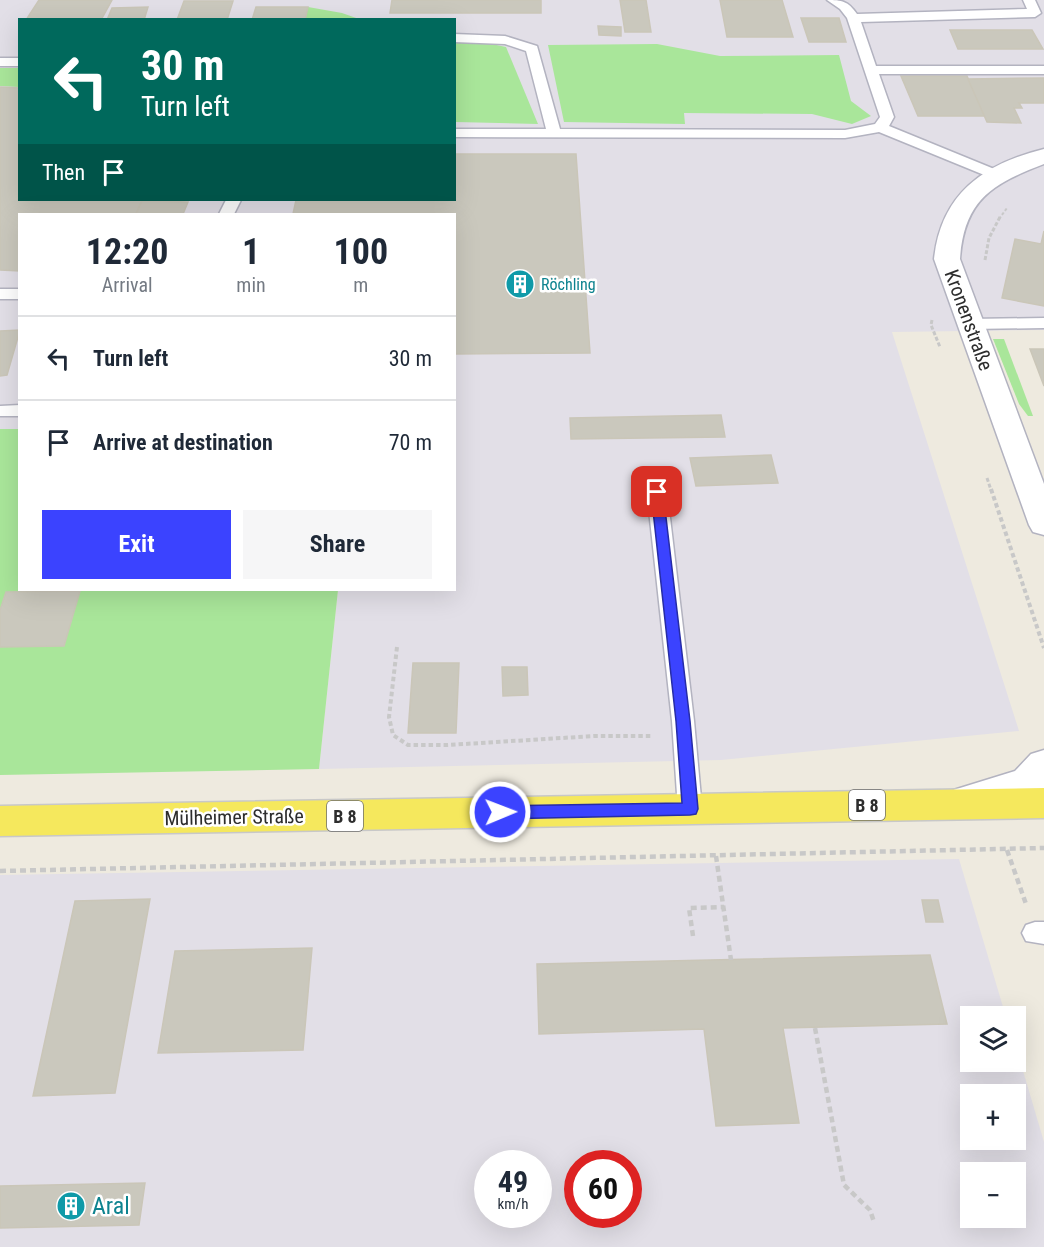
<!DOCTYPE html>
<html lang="en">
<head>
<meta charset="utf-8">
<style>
  body { margin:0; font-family:"Roboto Condensed",sans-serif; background:#f6f6f7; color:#1f2937; height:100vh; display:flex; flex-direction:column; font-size:22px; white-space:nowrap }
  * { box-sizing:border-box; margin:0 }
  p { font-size:20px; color:#747a83 }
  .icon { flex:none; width:33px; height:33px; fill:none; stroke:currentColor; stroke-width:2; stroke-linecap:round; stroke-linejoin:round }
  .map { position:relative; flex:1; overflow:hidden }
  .details { position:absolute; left:18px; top:213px; width:438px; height:378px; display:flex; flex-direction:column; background:#fff; border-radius:0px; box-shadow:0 6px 24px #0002 }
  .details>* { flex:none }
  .top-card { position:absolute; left:18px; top:18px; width:438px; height:183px; border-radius:0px; box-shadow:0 6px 24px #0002; background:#00695c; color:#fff; overflow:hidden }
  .fabs { position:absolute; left:960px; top:1006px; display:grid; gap:12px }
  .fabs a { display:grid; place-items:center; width:66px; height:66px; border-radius:0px; background:#fff; box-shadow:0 6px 24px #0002; font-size:30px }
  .speed { position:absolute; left:474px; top:1150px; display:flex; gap:12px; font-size:30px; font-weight:700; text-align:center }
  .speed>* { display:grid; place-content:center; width:78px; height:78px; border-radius:50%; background:#fff; box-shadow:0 6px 24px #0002; line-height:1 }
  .speed small { font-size:15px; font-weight:400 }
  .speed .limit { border:9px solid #d22; background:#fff; color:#111 }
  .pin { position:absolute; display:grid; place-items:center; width:51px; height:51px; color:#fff; margin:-26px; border-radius:12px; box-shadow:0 3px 9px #0006 }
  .me { position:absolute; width:66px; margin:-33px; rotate:89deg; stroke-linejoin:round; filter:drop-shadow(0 0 4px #0008) }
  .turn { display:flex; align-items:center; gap:21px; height:126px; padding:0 24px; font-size:27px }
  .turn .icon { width:78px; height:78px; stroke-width:2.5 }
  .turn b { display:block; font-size:42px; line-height:51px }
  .then { display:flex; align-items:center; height:57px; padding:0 24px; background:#0003; gap:12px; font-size:22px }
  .eta { display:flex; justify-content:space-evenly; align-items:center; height:102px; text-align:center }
  .eta b { font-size:36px; font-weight:700; line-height:42px }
  .action { display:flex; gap:12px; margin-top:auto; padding:12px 24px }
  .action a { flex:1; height:69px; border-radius:0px; background:#3b43ff; color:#fff; font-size:24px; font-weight:700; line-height:69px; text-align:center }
  .action a+a { background:#f6f6f7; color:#1f2937 }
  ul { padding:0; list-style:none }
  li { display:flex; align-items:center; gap:18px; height:84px; padding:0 24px; border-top:2px solid #e0e1e3 }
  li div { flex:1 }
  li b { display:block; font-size:22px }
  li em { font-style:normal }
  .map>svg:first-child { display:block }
</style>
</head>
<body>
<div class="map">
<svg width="1044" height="1247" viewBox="0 0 1044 1247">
  <rect width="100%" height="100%" fill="#eeeadf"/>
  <g fill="#e2dfe7" fill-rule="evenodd">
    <path d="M0 0H1044V330L892 332 1019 731 721 760 319 769 338 590H454V214H20L19 429H0ZM20 20H454V200H20Z"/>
    <path d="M959 859 1006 1017H970V1062H1016V1047L1044 1142V1247H0V875ZM970 1095H1016V1140H970ZM488 1164H538V1215H488ZM578 1164H628V1215H578ZM970 1173H1016V1218H970Z"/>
  </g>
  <g fill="#a9e69a">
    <polygon points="308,7 342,13 359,19 305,20"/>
    <polygon points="482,42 506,47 538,124 455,122 454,43"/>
    <polygon points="657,44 720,56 839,55 851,101 871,116 852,124 812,114 684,113 685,124 564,122 548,45"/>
    <polygon points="0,68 19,68 19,87 0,86"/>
    <polygon points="993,339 1004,339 1033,416 1028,416 1019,404"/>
    <polygon points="0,429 19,429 20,590 338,590 319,769 0,775"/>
  </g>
  <g fill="#cac8bd" stroke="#cac6b8" stroke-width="1.5">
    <polygon points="39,0 112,0 101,20 26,20"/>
    <polygon points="392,0 541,0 541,13 390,13"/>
    <polygon points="620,0 646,0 651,32 625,32"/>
    <polygon points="720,0 782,0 793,37 727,37"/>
    <polygon points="184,1 233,1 227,20 177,20"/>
    <polygon points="148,7 144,20 107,20 112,8"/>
    <polygon points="256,7 308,7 305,20 252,20"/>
    <polygon points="801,18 839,18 846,42 809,42"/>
    <polygon points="598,26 621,27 621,36 599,35"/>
    <polygon points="950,30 1032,30 1043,49 958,49"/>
    <polygon points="901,76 967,76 985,116 918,116"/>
    <polygon points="1044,78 1044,103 1019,103 1022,108 1014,108 1021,123 987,122 968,79"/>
    <polygon points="0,87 20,88 20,200 154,200 153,201 142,201 136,214 20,214 20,271 0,270"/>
    <polygon points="454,154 576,154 590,353 454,354 454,214 293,214 296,200 454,200"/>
    <polygon points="142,201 153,201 188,202 183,214 136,214"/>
    <polygon points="1044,231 1044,306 1002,298 1015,239 1041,244"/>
    <polygon points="20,330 7,375 0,376 0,331"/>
    <polygon points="1030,349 1044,349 1044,386"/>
    <polygon points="721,415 725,437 571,439 570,418"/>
    <polygon points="771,455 778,483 696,486 690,458"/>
    <polygon points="80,591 64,646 0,647 0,610 6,592"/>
    <polygon points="413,663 459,663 456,733 408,733"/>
    <polygon points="502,667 527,667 528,695 503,696"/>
    <polygon points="150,899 115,1093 33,1096 75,901"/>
    <polygon points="922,900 938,900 943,922 926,922"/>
    <polygon points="312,948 303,1050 158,1053 175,951"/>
    <polygon points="930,955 947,1024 783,1028 799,1123 716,1126 704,1029 539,1034 537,964"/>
    <polygon points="145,1183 139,1225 0,1228 0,1186"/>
  </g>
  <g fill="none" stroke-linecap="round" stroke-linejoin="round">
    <g stroke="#b3b3c0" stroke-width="3">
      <g id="service">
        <path d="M827 0C842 0 848 1 857 14L1027 9 1023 0H1035L1041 13 1035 17 861 22 876 66H1044V74H879L894 117 889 126 1004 173 1006 176 1004 179H994L879 132 845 138 454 137V129H546L526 51 505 44 454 42V34L505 36 537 46 560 129 845 130 875 124 880 117 847 18 840 9Z"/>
        <rect x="0" y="58" width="20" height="8"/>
        <polygon points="226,200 241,200 234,214 219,214"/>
        <rect x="0" y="289" width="20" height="10"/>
        <polygon points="1044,318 1044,328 970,329 962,324 970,319"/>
        <polygon points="20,405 20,416 0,416 0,406"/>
        <polygon points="657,486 664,488 667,492 694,721 702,809 698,816 690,818 682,816 678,809 672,721 647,492 650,488"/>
        <polygon points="1035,922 1044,922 1044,944 1026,941 1022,933 1026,925"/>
      </g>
    </g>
    <g stroke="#b3b3c0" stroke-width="3">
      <g id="minor">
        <path d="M1044 149V164C992 184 964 200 960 259L1044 484V535L1033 532 1029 525 934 259C941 194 983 164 1044 149Z"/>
        <polygon points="1044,750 1044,788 1041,791 960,817 947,812 942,802 947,792 1015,771 1031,754"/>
      </g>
    </g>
    <g stroke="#c8c8c8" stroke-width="3">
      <polygon id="primary" points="1044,788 1044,818 0,836 0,806"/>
    </g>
    <polyline stroke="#c8c8c8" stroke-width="2" stroke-dasharray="3 2" stroke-linecap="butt" points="999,219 1007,208"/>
    <g stroke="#c8c8c8" stroke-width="3" stroke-dasharray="4 2" stroke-linecap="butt">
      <polyline points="985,260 989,238 1000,217"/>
      <polyline points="932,320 931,325 940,347"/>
      <polyline points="987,478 991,490"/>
    </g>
    <g stroke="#c8c8c8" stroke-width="4" stroke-dasharray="4.5 3" stroke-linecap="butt">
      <polyline points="991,489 1044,648"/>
      <polyline points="397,647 389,717 393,735 408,745 448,745 594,736 653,736"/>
    </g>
    <g stroke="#c8c8c8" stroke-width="4.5" stroke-dasharray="6 4" stroke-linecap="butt">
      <polyline points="1007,850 1026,904"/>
      <polyline points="716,856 731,960"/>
      <polyline points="0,871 1044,848"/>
      <polyline points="693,936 689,908 724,907"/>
      <polyline points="815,1028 844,1185 870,1210 874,1222"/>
    </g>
    <use href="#service" fill="#fff" fill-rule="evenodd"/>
    <use href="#minor" fill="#fff" fill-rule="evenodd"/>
    <use href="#primary" fill="#f5e85d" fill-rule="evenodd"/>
  </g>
  <polygon fill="#3b43ff" stroke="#262ca6" stroke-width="1.5" points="657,488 663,492 690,721 698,809 696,814 690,815 500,819 494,817 492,812 494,808 500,806 682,803 676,721 651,492"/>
  <defs>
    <g id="building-disc" transform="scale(1.5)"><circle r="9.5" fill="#0f9aa8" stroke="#fff"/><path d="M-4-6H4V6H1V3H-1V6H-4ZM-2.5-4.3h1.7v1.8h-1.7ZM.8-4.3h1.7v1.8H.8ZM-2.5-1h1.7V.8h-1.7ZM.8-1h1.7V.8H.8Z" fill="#fff"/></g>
  </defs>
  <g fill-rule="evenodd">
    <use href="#building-disc" x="520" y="284"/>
    <use href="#building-disc" x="71" y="1206"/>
  </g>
  <g text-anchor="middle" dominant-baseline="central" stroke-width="5" stroke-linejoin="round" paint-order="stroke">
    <g font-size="16" fill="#0d838f" stroke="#fff" text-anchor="start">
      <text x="541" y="284">Röchling</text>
    </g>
    <g fill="#fff" stroke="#6c6c6c" stroke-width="1.5">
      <rect x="849" y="790" width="36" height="30" rx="4.5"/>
      <rect x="327" y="801" width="36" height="30" rx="4.5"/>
    </g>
    <g font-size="18" font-weight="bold" fill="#2d2d2d">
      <text x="867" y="805">B 8</text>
      <text x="345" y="816">B 8</text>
    </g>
    <g font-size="20" fill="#2d2d2d" stroke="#fff">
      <text transform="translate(969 320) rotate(70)">Kronenstraße</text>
      <text transform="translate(234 817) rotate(-1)">Mülheimer Straße</text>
    </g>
    <g font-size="24" fill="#0d838f" stroke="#fff" text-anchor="start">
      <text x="92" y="1206">Aral</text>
    </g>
  </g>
</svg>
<div class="fabs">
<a><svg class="icon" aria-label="layers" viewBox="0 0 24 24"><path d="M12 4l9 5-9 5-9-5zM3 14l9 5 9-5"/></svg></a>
<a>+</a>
<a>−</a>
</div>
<div class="speed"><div>49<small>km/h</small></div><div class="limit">60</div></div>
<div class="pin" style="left:657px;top:492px;background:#d93025"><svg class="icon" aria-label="arrive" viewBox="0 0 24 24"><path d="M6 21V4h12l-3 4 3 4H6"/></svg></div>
<svg class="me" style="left:500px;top:812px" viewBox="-20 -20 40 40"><circle r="17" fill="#3b43ff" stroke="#fff" stroke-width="3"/><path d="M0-11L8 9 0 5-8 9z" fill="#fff"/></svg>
<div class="top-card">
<div class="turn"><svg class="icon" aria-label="left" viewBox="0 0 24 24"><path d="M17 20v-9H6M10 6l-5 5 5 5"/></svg><div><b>30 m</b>Turn left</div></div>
<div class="then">Then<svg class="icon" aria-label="arrive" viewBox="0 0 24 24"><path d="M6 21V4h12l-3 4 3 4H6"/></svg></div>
</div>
<section class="details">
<div class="eta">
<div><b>12:20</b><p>Arrival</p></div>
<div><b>1</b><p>min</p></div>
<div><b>100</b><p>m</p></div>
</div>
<ul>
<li><svg class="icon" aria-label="left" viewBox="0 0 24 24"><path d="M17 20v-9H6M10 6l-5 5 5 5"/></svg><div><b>Turn left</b></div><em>30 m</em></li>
<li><svg class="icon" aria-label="arrive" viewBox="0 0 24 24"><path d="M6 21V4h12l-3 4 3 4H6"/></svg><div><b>Arrive at destination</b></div><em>70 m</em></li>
</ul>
<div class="action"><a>Exit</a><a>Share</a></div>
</section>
</div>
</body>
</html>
